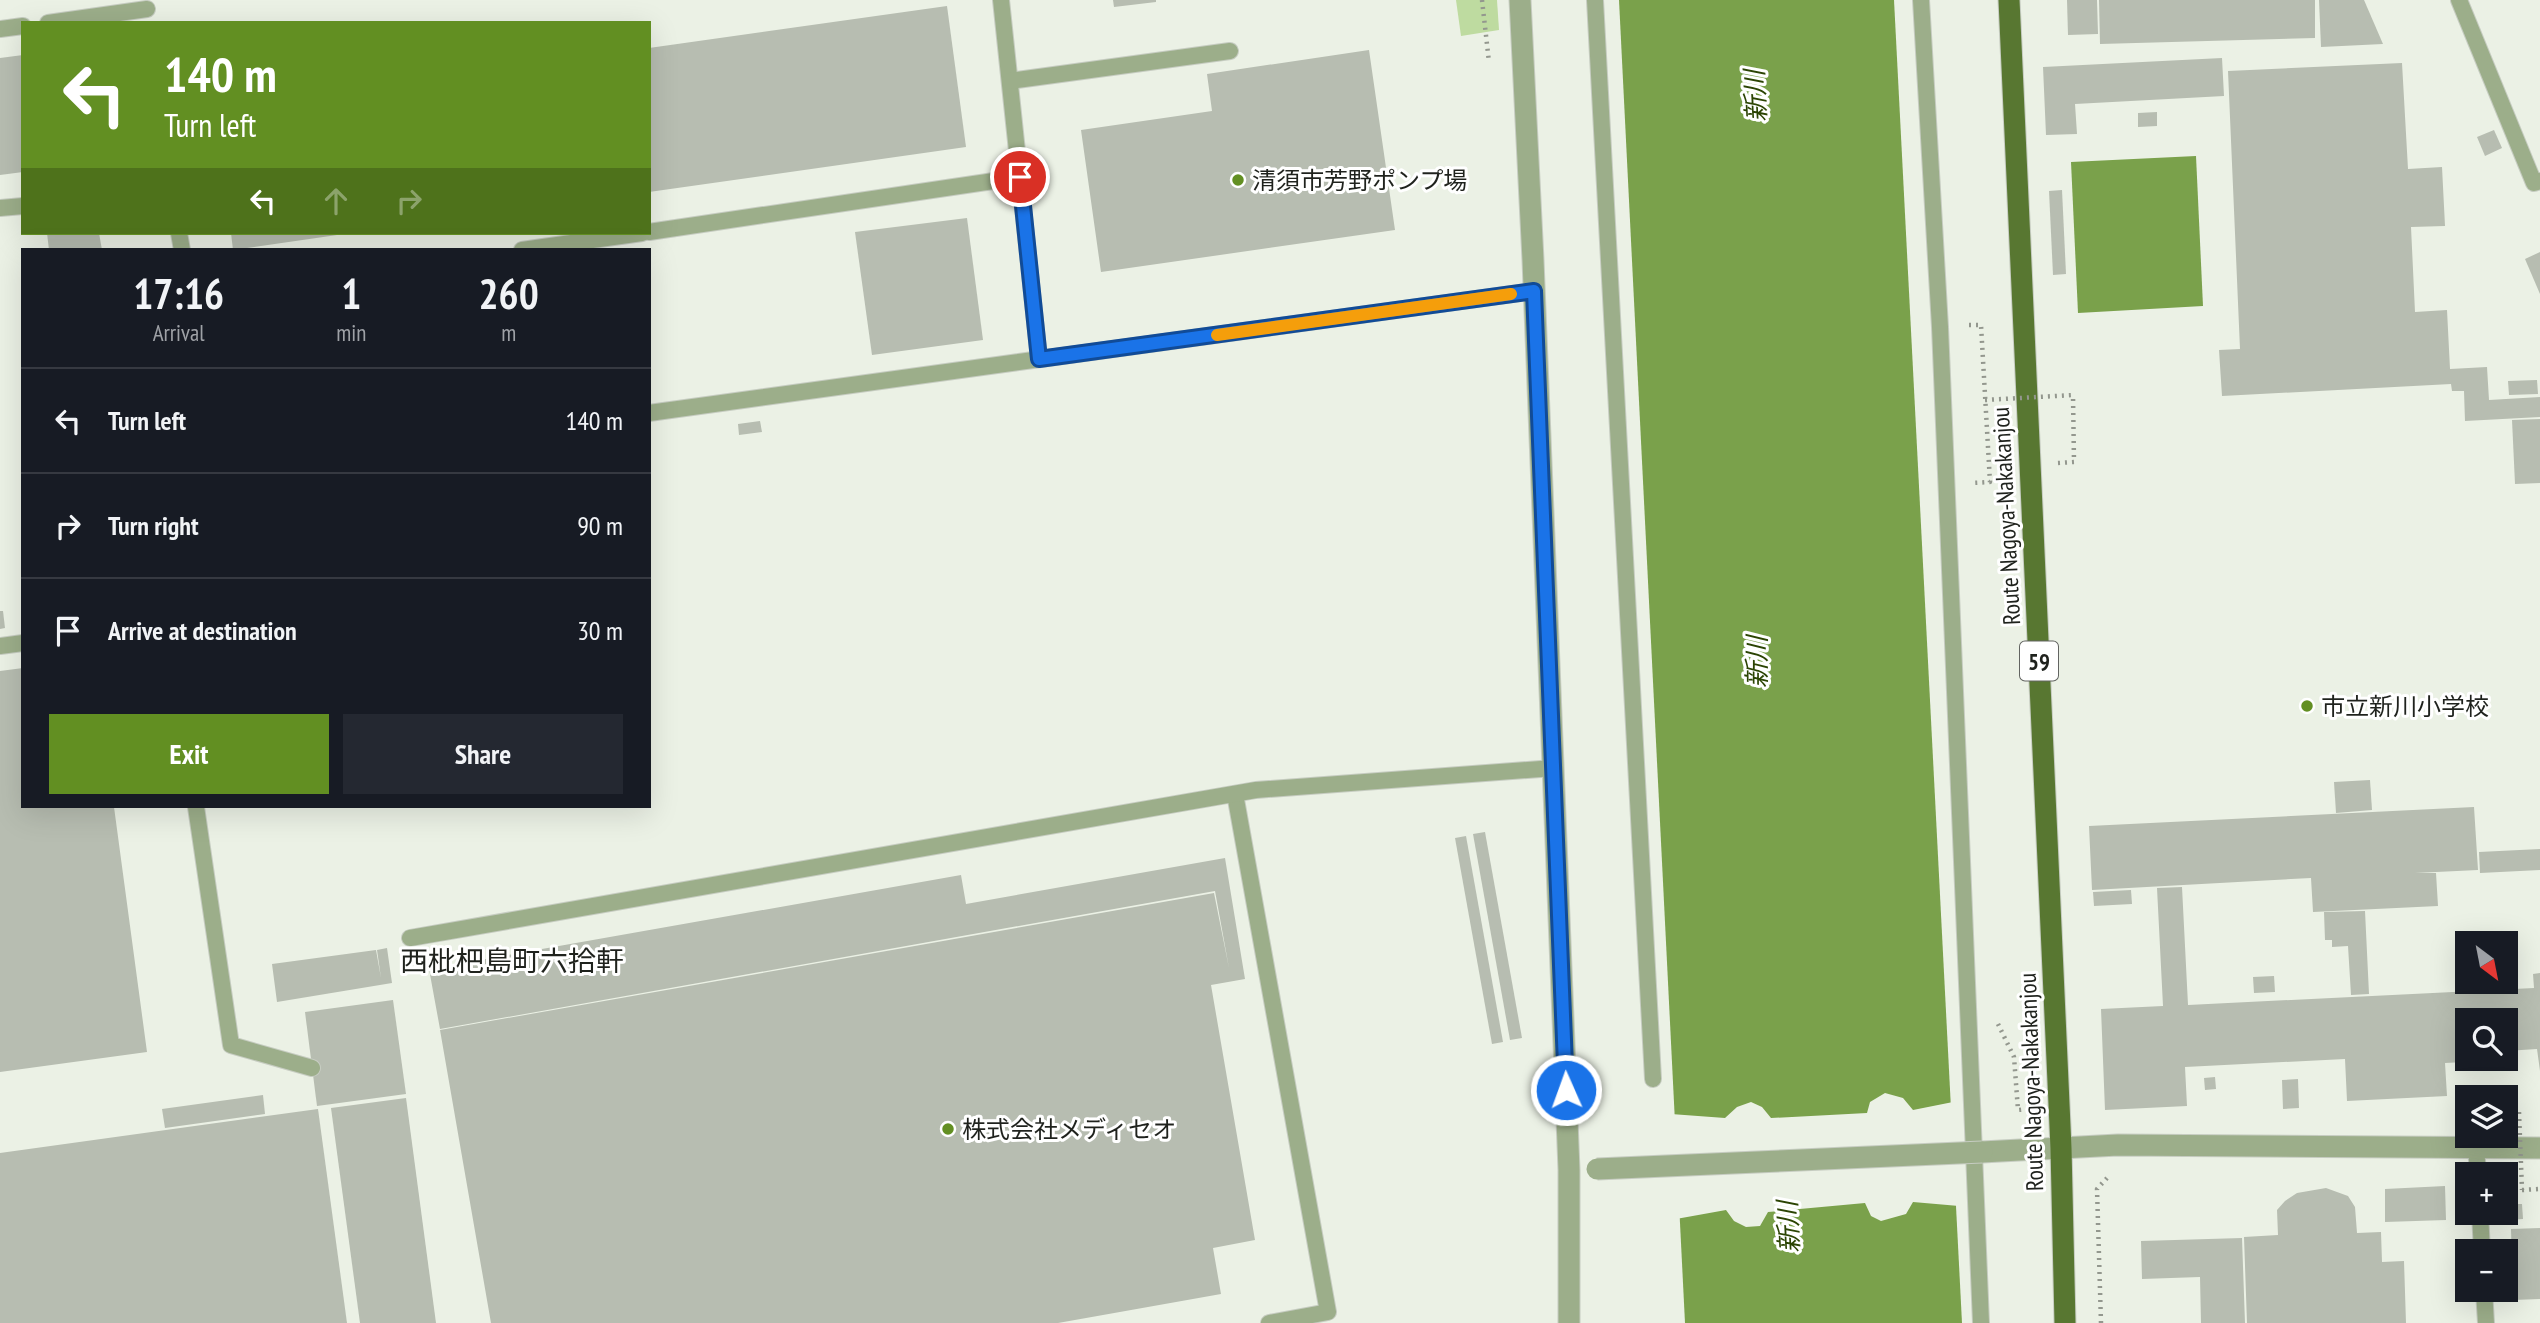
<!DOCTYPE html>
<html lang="en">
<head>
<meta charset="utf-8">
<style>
  body { margin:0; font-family:"PT Sans Narrow","Noto Sans JP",sans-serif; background:#242831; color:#f1f3f6; height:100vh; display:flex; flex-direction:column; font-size:26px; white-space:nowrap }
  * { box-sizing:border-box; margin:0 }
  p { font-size:23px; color:#9ea1a6 }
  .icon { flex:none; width:38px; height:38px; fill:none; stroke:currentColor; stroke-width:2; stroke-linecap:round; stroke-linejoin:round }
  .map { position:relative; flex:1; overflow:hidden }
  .panel { position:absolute; left:21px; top:248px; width:630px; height:560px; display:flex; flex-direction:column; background:#171b24; border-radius:0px; box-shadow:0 7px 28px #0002 }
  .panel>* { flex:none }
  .banner { position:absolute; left:21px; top:21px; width:630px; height:214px; border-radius:0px; box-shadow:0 7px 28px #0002; background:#628f22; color:#fff; overflow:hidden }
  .needle { width:46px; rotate:148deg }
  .buttons { position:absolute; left:2455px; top:931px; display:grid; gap:14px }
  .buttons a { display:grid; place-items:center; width:63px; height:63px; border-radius:0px; background:#171b24; box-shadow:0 7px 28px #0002; font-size:35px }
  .pin { position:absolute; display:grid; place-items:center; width:60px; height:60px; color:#fff; margin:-30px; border:4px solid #fff; border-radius:50%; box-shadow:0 2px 7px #0007 }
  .me { position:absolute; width:77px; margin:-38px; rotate:358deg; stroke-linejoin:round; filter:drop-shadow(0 0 5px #0008) }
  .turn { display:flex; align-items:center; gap:24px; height:147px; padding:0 28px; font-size:32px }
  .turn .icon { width:91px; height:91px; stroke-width:2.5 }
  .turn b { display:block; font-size:49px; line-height:60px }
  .lanes { display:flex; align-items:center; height:66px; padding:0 28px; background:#0003; justify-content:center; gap:35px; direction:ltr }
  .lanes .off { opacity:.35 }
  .eta { display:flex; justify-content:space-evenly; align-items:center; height:119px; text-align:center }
  .eta b { font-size:42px; font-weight:800; line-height:49px }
  .primary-button { display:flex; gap:14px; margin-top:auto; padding:14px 28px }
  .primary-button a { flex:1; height:80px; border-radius:0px; background:#628f22; color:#fff; font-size:28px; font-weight:800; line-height:80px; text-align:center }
  .primary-button a+a { background:#242831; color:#f1f3f6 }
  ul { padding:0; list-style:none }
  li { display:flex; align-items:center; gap:21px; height:105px; padding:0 28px; border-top:2px solid #363941 }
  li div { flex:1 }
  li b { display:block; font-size:26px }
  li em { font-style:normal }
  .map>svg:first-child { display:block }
</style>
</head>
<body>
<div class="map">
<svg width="2540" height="1323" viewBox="0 0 2540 1323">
  <rect width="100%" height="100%" fill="#ebf1e5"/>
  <polygon fill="#bedba0" points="1456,0 1497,0 1499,30 1461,36"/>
  <g fill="#7aa14b">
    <polygon points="1619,0 1894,0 1962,1323 1685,1323"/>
    <polygon points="2196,156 2203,306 2078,313 2071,162"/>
  </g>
  <polygon fill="#ebf1e5" points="1885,1093 1903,1098 1913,1110 1953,1102 1959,1206 1913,1202 1906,1214 1881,1221 1871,1216 1865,1203 1768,1212 1760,1226 1746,1227 1734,1221 1726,1210 1676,1219 1671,1114 1725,1118 1737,1107 1751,1102 1762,1107 1771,1118 1867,1113 1870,1102"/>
  <g fill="#b7bdb1">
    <polygon points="1113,0 1156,0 1156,2 1114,7"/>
    <polygon points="2067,0 2097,0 2098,34 2068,35"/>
    <polygon points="2099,0 2315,0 2315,38 2100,44"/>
    <polygon points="2319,0 2364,0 2383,44 2321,47"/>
    <polygon points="947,6 966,147 649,192 649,48"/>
    <polygon points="1369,50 1395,230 1101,272 1081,130 1212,111 1207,74"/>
    <polygon points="23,55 23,172 0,175 0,58"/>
    <polygon points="2222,58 2224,96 2075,104 2077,134 2046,135 2043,67"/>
    <polygon points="2402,63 2408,169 2442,167 2445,226 2411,227 2415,312 2447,310 2450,369 2487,367 2489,400 2540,397 2540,417 2465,421 2464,391 2452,391 2451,384 2222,396 2219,350 2240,349 2228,71"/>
    <polygon points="2157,112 2157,126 2138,127 2138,113"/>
    <polygon points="2494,130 2502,148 2485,156 2477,137"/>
    <polygon points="2062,190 2066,274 2053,275 2049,191"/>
    <polygon points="967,218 983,340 872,355 855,232"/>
    <polygon points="47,233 99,233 102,250 49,250"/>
    <polygon points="231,233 343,233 344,234 233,250"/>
    <polygon points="2540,252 2540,294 2525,259"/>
    <polygon points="2537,380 2538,394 2509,395 2508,381"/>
    <polygon points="2540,419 2540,483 2515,484 2512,420"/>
    <polygon points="760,421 762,432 739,435 738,424"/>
    <polygon points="0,611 3,611 5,628 0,629"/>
    <polygon points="23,668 23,807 114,807 147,1052 0,1072 0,671"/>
    <polygon points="2370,780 2372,810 2336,813 2334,782"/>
    <polygon points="2474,807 2478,870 2415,873 2436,873 2438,906 2313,912 2311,878 2092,890 2089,826"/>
    <polygon points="1485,832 1522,1038 1510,1040 1473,834"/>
    <polygon points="1466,836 1503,1042 1492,1044 1455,838"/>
    <polygon points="2540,849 2540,870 2480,873 2479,852"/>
    <polygon points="1225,858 1245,979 1211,985 1255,1240 1213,1248 1221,1294 1058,1323 491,1323 440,1030 1214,893 1229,968 1215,891 440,1029 429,969 961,875 966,904"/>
    <polygon points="2182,887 2188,1005 2534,988 2533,974 2540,973 2540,1071 2537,1049 2506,1051 2506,1020 2468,1020 2468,1059 2484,1061 2445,1063 2447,1096 2347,1101 2345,1059 2185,1067 2187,1106 2105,1110 2101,1009 2163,1006 2157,888"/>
    <polygon points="2131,890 2132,904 2094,906 2093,892"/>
    <polygon points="2365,911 2369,994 2351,995 2348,946 2332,947 2332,940 2325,940 2324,912"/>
    <polygon points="387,948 392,983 277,1002 272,964 376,950 381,978 377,950"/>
    <polygon points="2274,976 2275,992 2254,993 2253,977"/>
    <polygon points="393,1000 406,1094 317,1106 305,1012"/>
    <polygon points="2215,1077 2216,1089 2205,1090 2204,1078"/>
    <polygon points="2298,1079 2299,1108 2283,1109 2282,1080"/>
    <polygon points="263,1095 265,1114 165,1128 162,1109"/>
    <polygon points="406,1098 436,1323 360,1323 331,1108"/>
    <polygon points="318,1109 347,1323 0,1323 0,1153"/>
    <polygon points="2445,1186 2446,1220 2385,1222 2385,1189"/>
    <polygon points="2326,1188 2348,1196 2355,1207 2357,1233 2381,1232 2382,1262 2404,1261 2406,1323 2247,1323 2244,1237 2278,1235 2277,1210 2285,1201 2297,1193"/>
    <polygon points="2509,1204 2522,1204 2523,1219 2509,1220"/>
    <polygon points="2540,1228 2540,1299 2513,1300 2511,1229"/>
    <polygon points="2242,1238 2245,1323 2201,1323 2200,1277 2142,1279 2141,1241"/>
  </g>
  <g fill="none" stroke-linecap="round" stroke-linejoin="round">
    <g stroke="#c6ccc1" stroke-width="18">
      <g id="service">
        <polyline points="1001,0 1039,359"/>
        <polyline points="1595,0 1653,1079"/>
        <polyline points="1921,0 1940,327 1981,1323"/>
        <polyline points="2459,0 2534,183 2540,181"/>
        <polyline points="48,23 147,9"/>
        <polyline points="0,29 23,26"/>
        <polyline points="1010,81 1230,51"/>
        <polyline points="0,208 23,206"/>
        <polyline points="649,232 1020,177"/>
        <polyline points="179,233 182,250"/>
        <polyline points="522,250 642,233"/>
        <polyline points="649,413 1534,291"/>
        <polyline points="0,646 23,643"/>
        <polyline points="1235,794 1328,1312 1269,1323"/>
        <polyline points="196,807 231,1045 312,1068"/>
        <polyline points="410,938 1256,790 1554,768"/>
        <polyline points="2476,1147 2478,1174"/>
        <polyline points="2480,1213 2482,1251"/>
        <polyline points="2484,1290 2486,1323"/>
      </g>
    </g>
    <g stroke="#c6ccc1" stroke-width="23">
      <g id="minor">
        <polyline points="1520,0 1533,260 1569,1170 1569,1323"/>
        <polyline points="1982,1152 2118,1145 2540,1148"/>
      </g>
    </g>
    <g stroke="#c6ccc1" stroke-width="23">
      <polyline id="primary" points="2009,0 2061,1148 2065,1323"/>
    </g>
    <g stroke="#93978e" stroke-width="4.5" stroke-dasharray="2 5" stroke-linecap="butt">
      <polyline points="1482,0 1489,62"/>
      <polyline points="1969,325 1981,325 1990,482 1972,483"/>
      <polyline points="2058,463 2074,462 2073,395"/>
      <polyline points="1998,1024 2014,1057 2018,1110 2028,1109"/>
      <polyline points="2506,1112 2519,1112"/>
      <polyline points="2522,1190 2540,1189"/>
      <polyline points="2101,1323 2097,1189 2107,1178"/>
    </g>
    <use href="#service" stroke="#9cae8a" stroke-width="16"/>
    <use href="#minor" stroke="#9cae8a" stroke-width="21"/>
    <use href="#primary" stroke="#587731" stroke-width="21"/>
    <g stroke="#c6ccc1" stroke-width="23" stroke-linecap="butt">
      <polyline id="minor-bridge" points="1597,1169 1982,1152"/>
    </g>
    <g stroke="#93978e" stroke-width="4.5" stroke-dasharray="2 5" stroke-linecap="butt">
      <polyline points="1985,400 2073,395"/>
      <polyline points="2519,1112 2522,1190"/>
    </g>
    <use href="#minor-bridge" stroke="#9cae8a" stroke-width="21"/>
  </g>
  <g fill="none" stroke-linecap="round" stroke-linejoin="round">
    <g stroke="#114b97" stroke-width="18">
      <polyline id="route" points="1020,177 1039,359 1534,291 1566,1090"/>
    </g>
    <use href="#route" stroke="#1a73e8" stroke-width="12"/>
    <polyline stroke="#f59e0b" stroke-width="12" points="1217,335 1511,294"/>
  </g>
  <g fill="#628f22" stroke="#fff" stroke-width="2.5">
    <circle cx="1238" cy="180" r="7"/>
    <circle cx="2307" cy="706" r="7"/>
    <circle cx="948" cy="1129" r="7"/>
  </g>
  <g text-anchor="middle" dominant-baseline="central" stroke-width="6" stroke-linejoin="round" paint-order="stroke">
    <rect fill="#fff" stroke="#626461" stroke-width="2" x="2020" y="641.5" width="38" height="39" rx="5"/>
    <g font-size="23" font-weight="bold" fill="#1f221d">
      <text x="2039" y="661">59</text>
    </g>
    <g font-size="24" fill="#1f221d" stroke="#fff" text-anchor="start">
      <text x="1252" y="180">清須市芳野ポンプ場</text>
      <text x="2321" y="706">市立新川小学校</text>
      <text x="962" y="1129">株式会社メディセオ</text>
    </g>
    <g font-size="24" fill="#1f221d" stroke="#fff">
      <text transform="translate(2006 516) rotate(-93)">Route Nagoya-Nakakanjou</text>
      <text transform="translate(2031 1082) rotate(-92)">Route Nagoya-Nakakanjou</text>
    </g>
    <g font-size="26" font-style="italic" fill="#2b4403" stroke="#fff">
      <text transform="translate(1755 96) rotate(-93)">新川</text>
      <text transform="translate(1756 662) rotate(-90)">新川</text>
      <text transform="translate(1788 1227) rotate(-93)">新川</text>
    </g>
    <g font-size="28" fill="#1f221d" stroke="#fff">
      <text x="512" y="960">西枇杷島町六拾軒</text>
    </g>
  </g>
</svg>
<div class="buttons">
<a><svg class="needle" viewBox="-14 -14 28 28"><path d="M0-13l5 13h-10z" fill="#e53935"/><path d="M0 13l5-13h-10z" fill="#9ea1a6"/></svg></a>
<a><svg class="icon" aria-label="search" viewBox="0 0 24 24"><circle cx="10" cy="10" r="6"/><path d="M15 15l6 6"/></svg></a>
<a><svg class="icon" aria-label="layers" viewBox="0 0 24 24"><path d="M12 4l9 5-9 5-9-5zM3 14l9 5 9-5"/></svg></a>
<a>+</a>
<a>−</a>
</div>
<div class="pin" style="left:1020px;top:177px;background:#d93025"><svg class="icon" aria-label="arrive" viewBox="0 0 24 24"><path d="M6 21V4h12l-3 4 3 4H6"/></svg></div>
<svg class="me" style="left:1566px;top:1090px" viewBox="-20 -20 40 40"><circle r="17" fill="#1a73e8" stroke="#fff" stroke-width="3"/><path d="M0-11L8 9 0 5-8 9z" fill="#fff"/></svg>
<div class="banner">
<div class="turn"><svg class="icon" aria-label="left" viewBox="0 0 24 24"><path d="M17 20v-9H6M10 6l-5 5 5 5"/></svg><div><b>140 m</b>Turn left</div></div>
<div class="lanes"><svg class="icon" aria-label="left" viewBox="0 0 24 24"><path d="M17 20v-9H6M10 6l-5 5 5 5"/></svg><svg class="icon off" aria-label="ahead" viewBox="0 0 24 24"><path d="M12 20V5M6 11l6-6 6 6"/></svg><svg class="icon off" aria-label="right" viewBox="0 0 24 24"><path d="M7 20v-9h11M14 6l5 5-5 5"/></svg></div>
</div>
<section class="panel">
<div class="eta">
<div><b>17:16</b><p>Arrival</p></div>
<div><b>1</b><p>min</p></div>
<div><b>260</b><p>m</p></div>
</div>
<ul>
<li><svg class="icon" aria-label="left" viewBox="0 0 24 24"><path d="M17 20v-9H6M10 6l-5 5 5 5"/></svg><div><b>Turn left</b></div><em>140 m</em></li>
<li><svg class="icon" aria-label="right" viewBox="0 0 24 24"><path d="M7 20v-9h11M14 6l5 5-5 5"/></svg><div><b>Turn right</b></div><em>90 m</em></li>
<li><svg class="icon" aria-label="arrive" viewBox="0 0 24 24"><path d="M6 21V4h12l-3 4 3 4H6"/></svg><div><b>Arrive at destination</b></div><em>30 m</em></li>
</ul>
<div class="primary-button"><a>Exit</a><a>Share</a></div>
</section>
</div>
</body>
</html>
